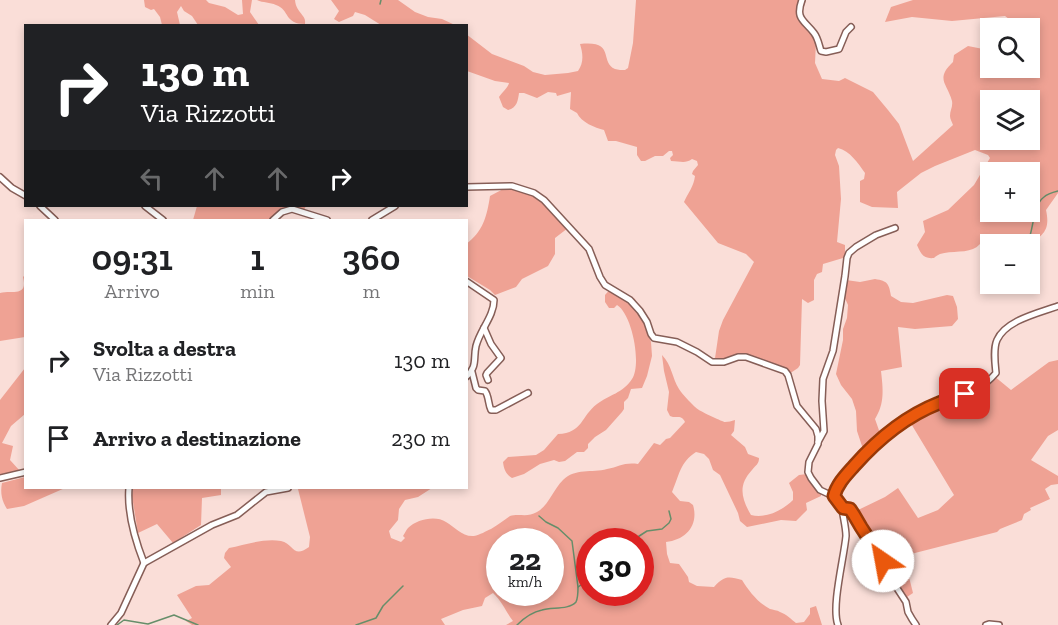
<!DOCTYPE html>
<html lang="it">
<head>
<meta charset="utf-8">
<style>
  body { margin:0; font-family:"Zilla Slab",serif; background:#f6f6f6; color:#202124; height:100vh; display:flex; flex-direction:column; font-size:22px; white-space:nowrap }
  * { box-sizing:border-box; margin:0 }
  p { font-size:20px; color:#757577 }
  .icon { flex:none; width:33px; height:33px; fill:none; stroke:currentColor; stroke-width:2; stroke-linecap:round; stroke-linejoin:round }
  .map { position:relative; flex:1; overflow:hidden }
  .details { position:absolute; left:24px; top:219px; width:444px; height:270px; display:flex; flex-direction:column; background:#fff; border-radius:0px; box-shadow:0 3px 9px #0003 }
  .details>* { flex:none }
  .guide { position:absolute; left:24px; top:24px; width:444px; height:183px; border-radius:0px; box-shadow:0 3px 9px #0003; background:#202124; color:#fff; overflow:hidden }
  .controls { position:absolute; left:980px; top:18px; display:grid; gap:12px }
  .controls a { display:grid; place-items:center; width:60px; height:60px; border-radius:0px; background:#fff; box-shadow:0 3px 9px #0003; font-size:30px }
  .speed { position:absolute; left:486px; top:528px; display:flex; gap:12px; font-size:30px; font-weight:700; text-align:center }
  .speed>* { display:grid; place-content:center; width:78px; height:78px; border-radius:50%; background:#fff; box-shadow:0 3px 9px #0003; line-height:1 }
  .speed small { font-size:15px; font-weight:400 }
  .speed .limit { border:9px solid #d22; background:#fff; color:#111 }
  .pin { position:absolute; display:grid; place-items:center; width:51px; height:51px; color:#fff; margin:-26px; border-radius:12px; box-shadow:0 3px 9px #0006 }
  .me { position:absolute; width:66px; margin:-33px; rotate:327deg; stroke-linejoin:round; filter:drop-shadow(0 0 4px #0008) }
  .turn { display:flex; align-items:center; gap:21px; height:126px; padding:0 18px; font-size:27px }
  .turn .icon { width:78px; height:78px; stroke-width:2.5 }
  .turn b { display:block; font-size:42px; line-height:51px }
  .lanes { display:flex; align-items:center; height:57px; padding:0 18px; background:#0003; justify-content:center; gap:30px; direction:ltr }
  .lanes .off { opacity:.35 }
  .eta { display:flex; justify-content:space-evenly; align-items:center; height:102px; text-align:center }
  .eta b { font-size:36px; font-weight:600; line-height:42px }
  ul { padding:0; list-style:none }
  li { display:flex; align-items:center; gap:18px; height:78px; padding:0 18px }
  li div { flex:1 }
  li b { display:block; font-size:22px }
  li em { font-style:normal }
  .map>svg:first-child { display:block }
</style>
</head>
<body>
<div class="map">
<svg width="1058" height="625" viewBox="0 0 1058 625">
  <rect width="100%" height="100%" fill="#faded8"/>
  <g fill="#efa294" fill-rule="evenodd">
    <polygon points="144,0 206,0 209,3 225,7 238,15 243,14 242,0 252,0 250,12 259,25 198,25 192,16 184,11 181,6 177,12 180,25 162,25 160,17 154,9 151,10 145,7"/>
    <path d="M257 0H295C296 13 307 15 305 24 284 24 290 10 276 5 270 2 263 3 257 0Z"/>
    <polygon points="331,0 398,0 415,12 428,17 442,19 455,25 381,25 365,15 355,12 353,16 339,22 334,19 339,11"/>
    <path d="M636 0H806L801 15 816 42 815 63 822 79 839 81 845 78 873 92 888 110 899 124 913 161 953 125C952 122 950 119 950 116 950 110 953 107 952 101 947 83 935 79 953 62L954 55 968 46 983 49H990V68H1029V28H1021L1005 16 952 21 912 17 885 22 891 7 913 0H1058V193L1046 210C1051 233 1041 234 1029 247V244H1005L994 243 984 239C981 243 978 247 973 249 962 254 942 249 934 258 923 259 921 254 917 245L925 232 923 221 948 210 974 185 990 158 988 155 975 150 935 166 921 173 897 192 898 208 872 207 860 202V181L864 179 865 173C858 163 850 151 838 148L836 150 835 155 839 166 841 199 837 242 845 245V254L843 258 823 264 822 272 817 274 814 280V300L808 303 802 299 800 365 798 368 786 376 782 372C773 368 759 361 749 359 738 357 726 364 714 365L719 331 723 320 754 262 746 254 718 243 684 202C688 193 694 186 695 176L692 174 693 171 698 165 697 161 692 159C685 164 680 161 671 161L670 158 673 155 672 151H669L663 156H655L645 161H641L637 155V147L616 141H608L604 130C595 128 581 122 577 113L570 109 571 92 557 96 556 93 548 92 537 98 524 93H519C518 100 517 108 508 110L503 107 499 97C502 92 508 88 509 83L495 81 467 71 466 34 492 54 524 66 533 72 545 75 568 73 578 71C584 62 583 54 580 44 616 40 599 62 615 69 618 70 622 70 625 70L628 68 633 43ZM990 100H1029V140H990ZM990 172H1029V212H990Z"/>
    <path d="M507 187 537 197 568 228 555 238V254L548 266 522 279 516 287 495 295 490 290 467 276 466 244C483 232 487 216 490 196Z"/>
    <path d="M197 206H306L304 210C286 206 285 208 271 220H193Z"/>
    <path d="M25 275V337L0 341V293C13 290 28 297 23 277Z"/>
    <path d="M875 279C888 281 889 284 891 296L901 302 913 303 947 295 953 296 957 307 958 319 952 326 915 329 898 327 902 367 881 371C883 389 885 403 875 419L881 436 864 452 857 431 856 411 852 399 841 385 836 374 843 340V329L847 318 848 305 844 296 846 280 860 282Z"/>
    <path d="M612 287 625 293 635 299 651 342 652 356 647 376 642 388 631 389 628 398 624 402V409L622 412 606 430 595 437 588 444V448L584 452H577L565 461 559 462 554 460 540 464 524 474 512 478C506 474 504 470 503 462L508 457 536 455 544 450 558 434C583 433 581 416 597 404 609 395 623 393 632 379 642 364 632 314 617 305L614 308H609L605 302V295Z"/>
    <path d="M662 355C672 365 672 378 679 389 682 394 694 407 699 410 702 412 723 422 725 422 729 422 731 421 735 420L734 431 731 435 745 447 748 454 759 458C759 464 756 465 752 470 738 485 741 498 751 515 766 519 783 510 793 500V492L789 483 799 475 807 474 821 493V496L806 503 807 510 796 521 781 520 747 527 740 521 738 513 720 475 713 470 709 459 704 454 696 452C680 462 679 476 672 492L680 501 689 502 693 505C699 525 686 540 666 542L667 554 670 563 679 564 688 577 689 582 697 586 714 587C724 576 728 576 742 580 749 591 758 603 770 609 773 610 777 610 780 612 786 614 791 619 796 623L804 622 810 614V608L816 606 822 625H506L513 621C506 612 502 601 493 593L485 598 482 606 463 610 441 619 445 625H192L186 621 192 618 177 595 196 586 209 585 231 567 224 558 225 553 229 548C245 545 264 538 281 541 294 544 293 559 309 547L310 537 298 489 303 488H432L418 497 405 500 399 509 398 520 389 531 391 538 401 542 405 538 403 536C405 533 406 530 408 528 417 519 436 515 446 522 455 527 462 537 474 536 480 535 486 531 491 529 498 525 504 520 510 516 519 513 527 518 537 512 549 505 553 490 563 480 575 468 592 473 607 469 619 467 624 462 638 464L654 443 660 445 666 439 670 438 685 422C681 414 676 419 670 416L667 410 669 392 664 371ZM500 542H550V592H500ZM590 542H640V592H590Z"/>
    <polygon points="1058,360 1058,430 1048,436 1031,460 1058,476 1058,484 1051,485 1045,489 1050,499 1030,508 1031,510 1024,514 1022,520 1000,529 997,532 911,554 909,577 913,593 907,597 896,580 883,552 862,523 856,511 885,497 898,488 918,518 938,510 954,495 907,417 966,393 994,376 1011,390 1049,362"/>
    <polygon points="25,368 25,414 11,426 2,443 13,446 10,460 20,471 0,477 0,400"/>
    <path d="M25 477 26 488H65L24 506 7 509C2 501 0 493 2 483Z"/>
    <polygon points="133,488 221,488 221,495 202,498 201,525 173,543 157,524 138,533 132,496"/>
  </g>
  <g fill="none" stroke-linecap="round" stroke-linejoin="round">
    <g stroke="#668e6a" stroke-width="1.5">
      <polyline points="380,4 381,0"/>
      <path d="M1027 244C1034 231 1032 206 1044 197 1047 194 1054 192 1058 191"/>
      <polyline points="539,516 546,522 558,528 572,541 578,587"/>
      <polyline points="630,542 647,531 662,529 669,523 671,519 669,511"/>
      <polyline points="117,625 124,620 148,624 174,615 198,625"/>
      <polyline points="356,625 376,618 383,606 403,586"/>
      <path d="M517 625C524 618 532 612 542 610 552 607 569 610 576 602 578 598 578 591 578 587L590 579"/>
    </g>
    <g stroke="#865e57" stroke-width="8">
      <g id="minor">
        <path d="M802 0C795 19 804 20 814 33 818 38 819 45 821 51L826 52 839 49 846 32 851 27"/>
        <polyline points="0,177 12,188 26,196"/>
        <polyline points="466,187 512,186 534,193 544,200 589,249 600,277 605,285 630,300 640,311 647,322 651,334 654,338 677,342 697,352 712,362 724,362 738,357 746,357 785,371 788,375 797,406 816,429 818,436 818,444 809,462 808,472 811,478 820,490 835,497 842,508 850,509 854,515 861,527 878,553 889,576 906,602 908,612 912,619 916,625"/>
        <polyline points="40,206 55,220"/>
        <polyline points="145,206 163,220"/>
        <polyline points="273,220 282,212 292,209 327,220"/>
        <polyline points="372,220 395,206"/>
        <path d="M466 281 494 300C494 316 480 330 476 346 473 359 478 366 466 377"/>
        <polyline points="484,328 491,344 501,358 487,373 486,375 488,380"/>
        <path d="M472 372 476 388 478 390 485 391C489 396 488 404 491 410H496L528 393"/>
        <polyline points="818,442 824,431 822,401 823,379 833,351 845,276 847,258 849,253 856,247 876,235 895,228"/>
        <polyline points="0,478 26,472"/>
        <path d="M129 488C127 513 135 540 144 563"/>
        <path d="M834 496C844 462 907 415 939 402 962 394 979 393 996 373 995 363 993 349 997 340 1006 320 1039 313 1058 306"/>
        <polyline points="111,625 121,613 144,563 212,525 237,515 266,492 288,488"/>
        <path d="M838 625C831 607 844 558 846 536 846 527 843 517 842 508"/>
        <polyline points="986,625 989,624 999,625"/>
      </g>
    </g>
    <use href="#minor" stroke="#fff" stroke-width="5"/>
  </g>
  <g fill="none" stroke-linecap="round" stroke-linejoin="round">
    <g stroke="#983908" stroke-width="15">
      <path id="route" d="M883 561 861 527 854 515 850 509 843 508 834 496C837 484 846 475 854 466 877 440 906 416 939 403 947 399 957 397 965 394"/>
    </g>
    <use href="#route" stroke="#ea580c" stroke-width="10"/>
  </g>
</svg>
<div class="controls">
<a><svg class="icon" aria-label="search" viewBox="0 0 24 24"><circle cx="10" cy="10" r="6"/><path d="M15 15l6 6"/></svg></a>
<a><svg class="icon" aria-label="layers" viewBox="0 0 24 24"><path d="M12 4l9 5-9 5-9-5zM3 14l9 5 9-5"/></svg></a>
<a>+</a>
<a>−</a>
</div>
<div class="speed"><div>22<small>km/h</small></div><div class="limit">30</div></div>
<div class="pin" style="left:965px;top:394px;background:#d93025"><svg class="icon" aria-label="arrive" viewBox="0 0 24 24"><path d="M6 21V4h12l-3 4 3 4H6"/></svg></div>
<svg class="me" style="left:883px;top:561px" viewBox="-20 -20 40 40"><circle r="19" fill="#fff"/><path d="M0-13L10 11 0 6-10 11z" fill="#ea580c"/></svg>
<div class="guide">
<div class="turn"><svg class="icon" aria-label="right" viewBox="0 0 24 24"><path d="M7 20v-9h11M14 6l5 5-5 5"/></svg><div><b>130 m</b>Via Rizzotti</div></div>
<div class="lanes"><svg class="icon off" aria-label="left" viewBox="0 0 24 24"><path d="M17 20v-9H6M10 6l-5 5 5 5"/></svg><svg class="icon off" aria-label="ahead" viewBox="0 0 24 24"><path d="M12 20V5M6 11l6-6 6 6"/></svg><svg class="icon off" aria-label="ahead" viewBox="0 0 24 24"><path d="M12 20V5M6 11l6-6 6 6"/></svg><svg class="icon" aria-label="right" viewBox="0 0 24 24"><path d="M7 20v-9h11M14 6l5 5-5 5"/></svg></div>
</div>
<section class="details">
<div class="eta">
<div><b>09:31</b><p>Arrivo</p></div>
<div><b>1</b><p>min</p></div>
<div><b>360</b><p>m</p></div>
</div>
<ul>
<li><svg class="icon" aria-label="right" viewBox="0 0 24 24"><path d="M7 20v-9h11M14 6l5 5-5 5"/></svg><div><b>Svolta a destra</b><p>Via Rizzotti</p></div><em>130 m</em></li>
<li><svg class="icon" aria-label="arrive" viewBox="0 0 24 24"><path d="M6 21V4h12l-3 4 3 4H6"/></svg><div><b>Arrivo a destinazione</b></div><em>230 m</em></li>
</ul>
</section>
</div>
</body>
</html>
